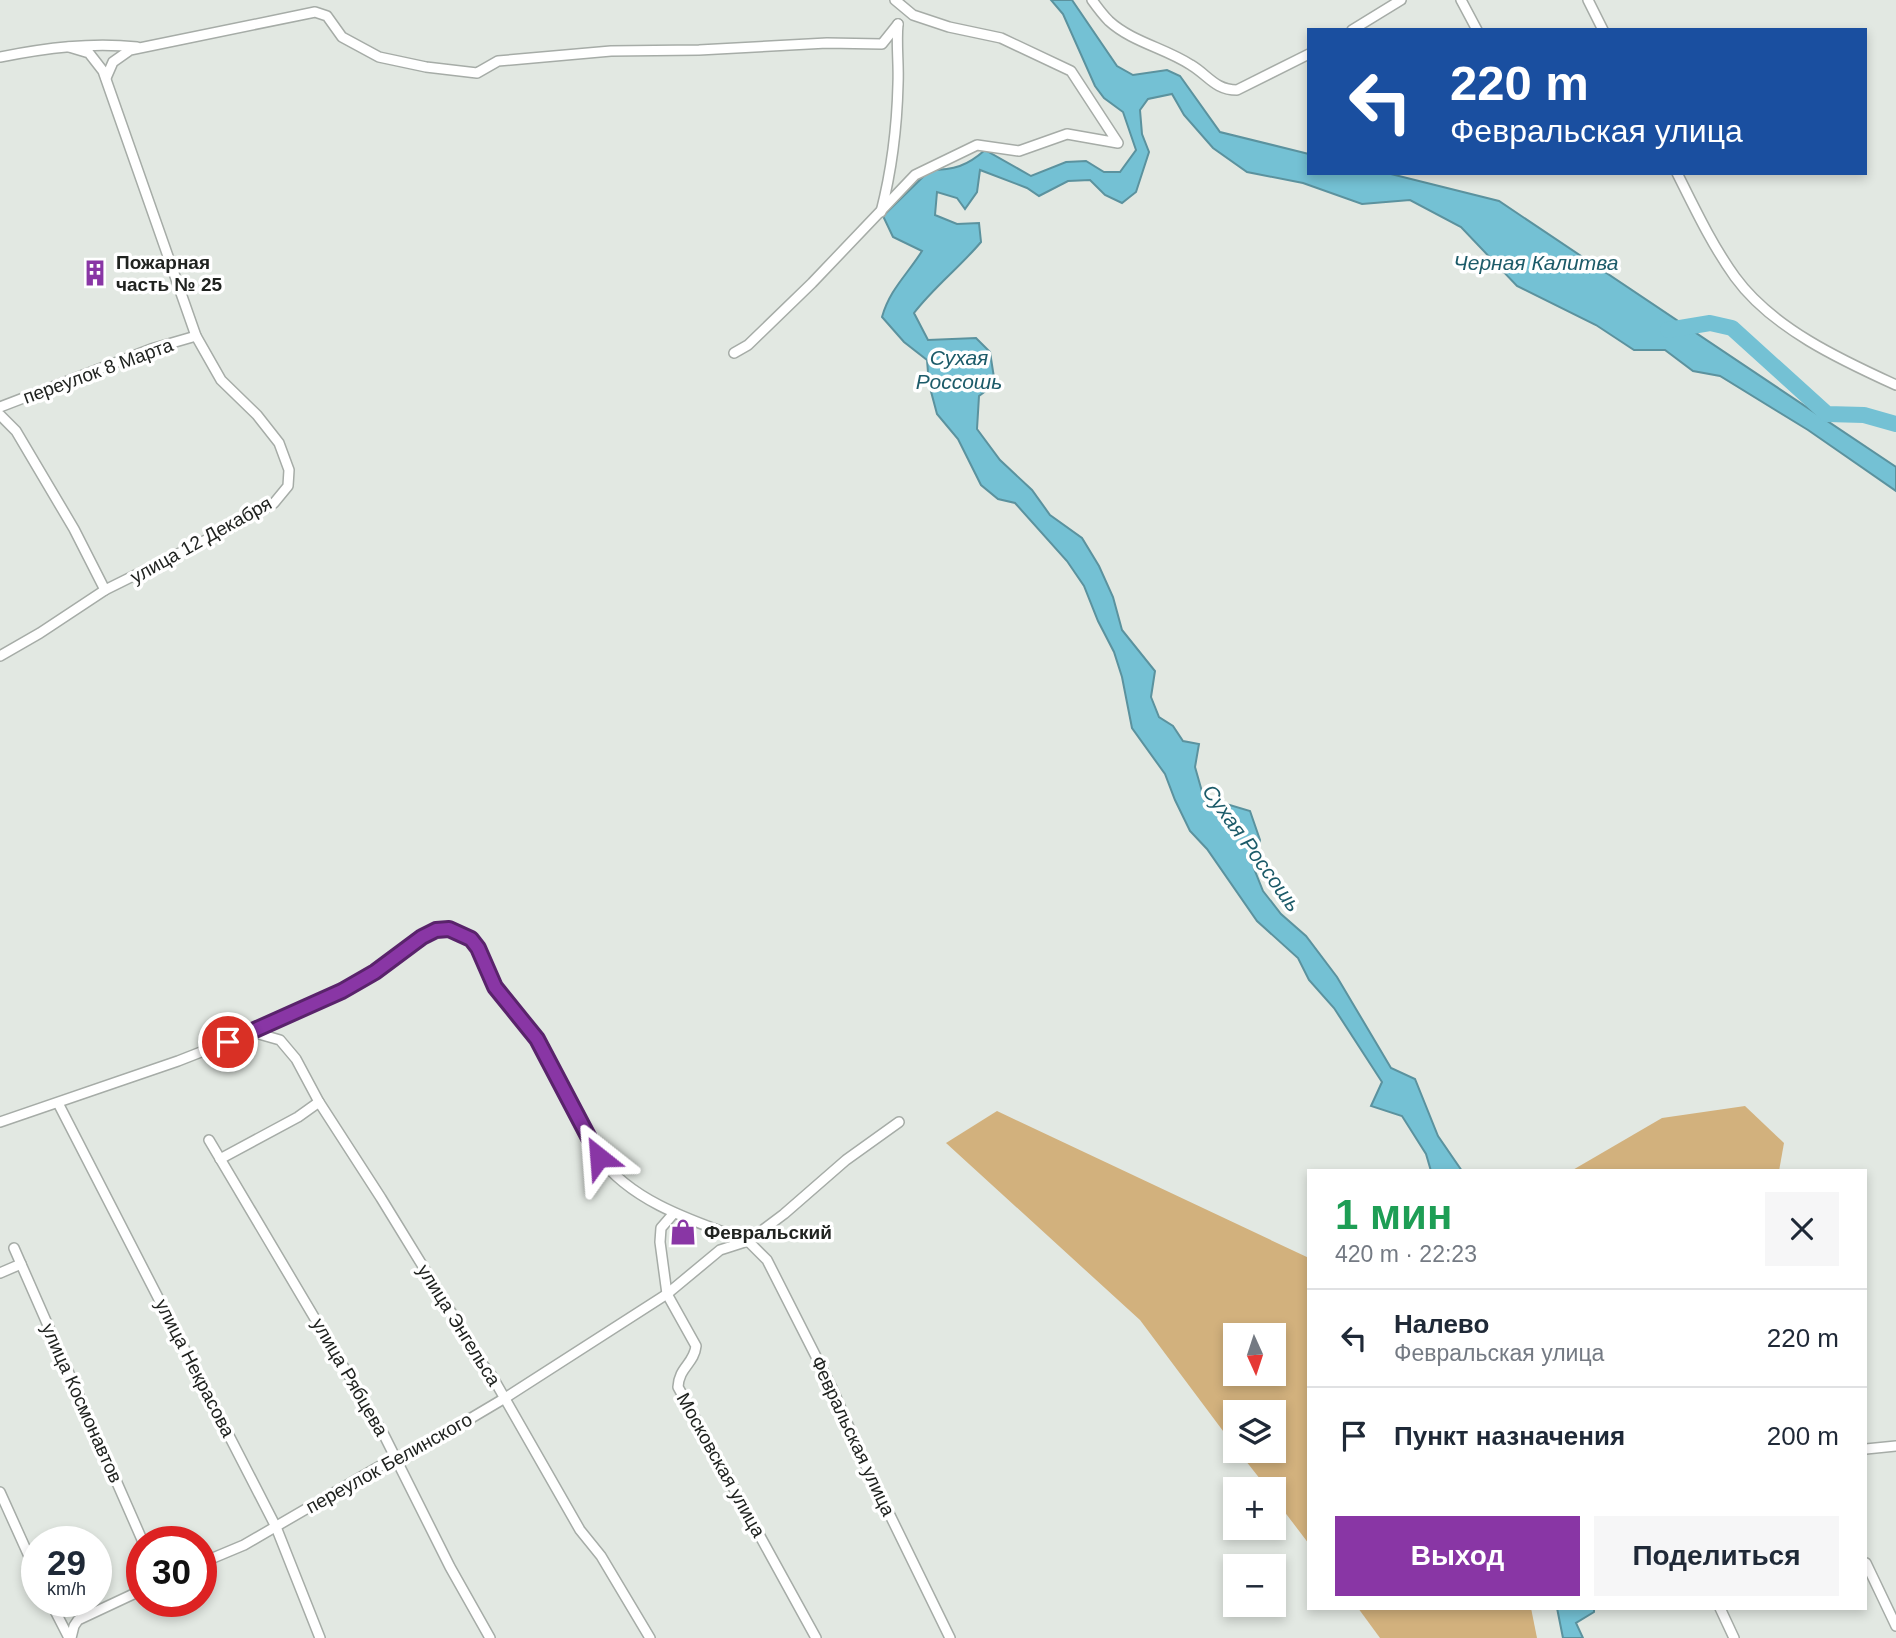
<!DOCTYPE html>
<html lang="ru">
<head>
<meta charset="utf-8">
<style>
  body { margin:0; font-family:Arial,sans-serif; background:#f6f6f7; color:#1f2937; height:100vh; display:flex; flex-direction:column; font-size:26px; white-space:nowrap }
  * { box-sizing:border-box; margin:0 }
  p { font-size:23px; color:#747a83 }
  .icon { flex:none; width:38px; height:38px; fill:none; stroke:currentColor; stroke-width:2; stroke-linecap:round; stroke-linejoin:round }
  .map { position:relative; flex:1; overflow:hidden }
  .drawer { position:absolute; left:1307px; top:1169px; width:560px; height:441px; display:flex; flex-direction:column; background:#fff; border-radius:0px; box-shadow:0 4px 10px #0003 }
  .drawer>* { flex:none }
  .banner { position:absolute; left:1307px; top:28px; width:560px; height:147px; border-radius:0px; box-shadow:0 4px 10px #0003; background:#1a4fa0; color:#fff; overflow:hidden }
  .needle { width:46px; rotate:177deg }
  .controls { position:absolute; left:1223px; top:1323px; display:grid; gap:14px }
  .controls a { display:grid; place-items:center; width:63px; height:63px; border-radius:0px; background:#fff; box-shadow:0 4px 10px #0003; font-size:35px }
  .speed { position:absolute; left:21px; top:1526px; display:flex; gap:14px; font-size:35px; font-weight:700; text-align:center }
  .speed>* { display:grid; place-content:center; width:91px; height:91px; border-radius:50%; background:#fff; box-shadow:0 4px 10px #0003; line-height:1 }
  .speed small { font-size:18px; font-weight:400 }
  .speed .limit { border:10px solid #d22; background:#fff; color:#111 }
  .pin { position:absolute; display:grid; place-items:center; width:60px; height:60px; color:#fff; margin:-30px; border:4px solid #fff; border-radius:50%; box-shadow:0 2px 7px #0007 }
  .me { position:absolute; width:77px; margin:-38px; rotate:332deg; stroke-linejoin:round; filter:drop-shadow(0 0 5px #0008) }
  .turn { display:flex; align-items:center; gap:24px; height:147px; padding:0 28px; font-size:32px }
  .turn .icon { width:91px; height:91px; stroke-width:2.5 }
  .turn b { display:block; font-size:49px; line-height:60px }
  .round { display:grid; place-items:center; flex:none; width:74px; height:74px; border-radius:0px; background:#f6f6f7 }
  .head { display:flex; align-items:center; justify-content:space-between; height:119px; padding:0 28px }
  h1 { font-size:42px; font-weight:700; line-height:52px; color:#1e9e55 }
  .primary-button { display:flex; gap:14px; margin-top:auto; padding:14px 28px }
  .primary-button a { flex:1; height:80px; border-radius:0px; background:#8936a5; color:#fff; font-size:28px; font-weight:700; line-height:80px; text-align:center }
  .primary-button a+a { background:#f6f6f7; color:#1f2937 }
  ul { padding:0; list-style:none }
  li { display:flex; align-items:center; gap:21px; height:98px; padding:0 28px; border-top:2px solid #e0e1e3 }
  li div { flex:1 }
  li b { display:block; font-size:26px }
  li em { font-style:normal }
  .map>svg:first-child { display:block }
</style>
</head>
<body>
<div class="map">
<svg width="1896" height="1638" viewBox="0 0 1896 1638">
  <rect width="100%" height="100%" fill="#e2e8e2"/>
  <g fill="#d2b17d" fill-rule="evenodd">
    <polygon points="1745,1106 1784,1143 1779,1171 1571,1171 1662,1118"/>
    <path d="M997 1111 1309 1258V1544L1274 1498V1489H1268L1238 1451H1274V1412H1236L1235 1447 1140 1320 946 1143ZM1236 1335H1274V1374H1236Z"/>
    <polygon points="1358,1608 1531,1608 1537,1638 1380,1638"/>
  </g>
  <g fill="#74c1d4" stroke="#5b929e" stroke-width="2">
    <path d="M1051 0H1072L1117 66 1133 75 1167 70 1180 76 1220 132 1309 154V173H1387L1499 201 1896 467V491L1808 430 1720 376 1693 371 1665 350H1634L1596 325 1517 286 1461 227 1410 200 1362 204 1303 183 1247 172 1213 148 1184 115 1172 94 1148 99 1140 110 1142 134 1149 152 1136 192 1122 203 1105 195 1090 180 1068 181 1039 196 1027 188 980 170 977 192 965 209 957 198 937 192 935 215 957 224 979 223 981 242C960 267 934 287 914 313L928 340 976 338 990 352 995 384 979 396 977 429 1000 460 1032 490 1050 515 1082 538 1099 566 1113 597 1122 630 1155 671 1151 697 1159 717 1173 726 1183 741 1199 744 1195 767 1205 802 1223 803 1250 811 1260 840 1253 866 1263 891 1281 914 1306 936 1337 977 1391 1068 1415 1079 1438 1136 1462 1171H1431L1426 1154 1402 1116 1371 1106 1382 1082 1334 1008 1309 980 1298 958 1257 921 1207 849 1190 831 1175 800 1165 774 1132 728 1122 677 1114 652 1098 621 1084 586 1067 561 1015 503 998 499 981 485 958 439 937 414 929 384 927 360 904 342 882 317C890 289 907 275 922 251L893 237 883 216 930 170C954 170 967 166 985 150L1031 176 1066 162 1086 161 1104 172H1120L1136 150 1123 112 1104 98 1095 86 1063 14Z"/>
    <polygon points="1557,1608 1594,1608 1594,1612 1576,1623 1583,1638 1563,1638"/>
  </g>
  <g fill="none" stroke-linecap="round" stroke-linejoin="round">
    <polyline stroke="#74c1d4" stroke-width="16" points="1668,330 1710,323 1732,328 1827,414 1864,415 1896,424"/>
    <g stroke="#a6aca7" stroke-width="12">
      <g id="street">
        <path d="M1092 0C1097 7 1103 15 1109 21 1132 42 1165 48 1191 65 1208 75 1215 90 1237 90L1309 54"/>
        <polyline points="1461,0 1477,30"/>
        <polyline points="1588,0 1603,30"/>
        <polyline points="1352,30 1401,0"/>
        <path d="M0 57C46 48 91 42 137 47"/>
        <polyline points="106,78 113,62 130,50 315,12 327,16 342,37 379,57 426,67 477,73 498,61 611,51 699,50 827,43 882,44 898,24"/>
        <path d="M1677 173C1695 209 1712 245 1735 277 1772 328 1841 360 1896 385"/>
        <path d="M881 212C892 169 897 127 898 84 899 64 896 44 898 24"/>
        <polyline points="734,353 748,345 812,283 915,175 977,145 1019,151 1067,134 1118,143 1071,71 1001,38 949,27 913,15 895,0"/>
        <polyline points="0,407 151,349 196,336"/>
        <polyline points="0,415 16,431 74,529 105,590"/>
        <polyline points="0,656 40,633 105,590 234,526 274,503 288,486 289,470 279,443 257,415 221,380 196,336 103,71 89,53 69,47"/>
        <polyline points="252,1032 280,1040 296,1059 319,1102 381,1198 454,1317 471,1350 492,1376 580,1530 601,1556 650,1638"/>
        <polyline points="58,1103 276,1527 320,1638"/>
        <path d="M0 1122 178 1061 252 1032 342 991 375 972 422 937 436 930 449 929 471 939 478 949 495 987 537 1039 599 1157C633 1203 696 1222 748 1241L784 1214 846 1160 899 1122"/>
        <polyline points="209,1140 384,1435 450,1567 490,1638"/>
        <polyline points="220,1159 298,1117 319,1102"/>
        <path d="M674 1213 661 1228 660 1242 667 1294 696 1346C694 1364 679 1367 678 1387L816 1638"/>
        <polyline points="21,1264 143,1542"/>
        <polyline points="0,1273 21,1264 14,1248"/>
        <polyline points="1866,1449 1896,1446"/>
        <polyline points="0,1492 37,1574"/>
        <polyline points="201,1563 244,1545 380,1466 414,1452 505,1398 667,1294 720,1250 748,1241 767,1260 832,1388 864,1462 950,1638"/>
        <polyline points="1866,1563 1896,1626"/>
        <polyline points="50,1601 69,1638"/>
        <polyline points="1720,1608 1734,1638"/>
        <polyline points="71,1638 74,1626 78,1620 142,1590"/>
      </g>
    </g>
    <use href="#street" stroke="#fff" stroke-width="9"/>
  </g>
  <g fill="none" stroke-linecap="round" stroke-linejoin="round">
    <g stroke="#59236b" stroke-width="18">
      <polyline id="route" points="228,1042 342,991 375,972 422,937 436,930 449,929 471,939 478,948 495,987 537,1039 599,1157"/>
    </g>
    <use href="#route" stroke="#8936a5" stroke-width="12"/>
  </g>
  <defs>
    <g id="building-bare" transform="scale(2.1)"><path d="M-4-6H4V6H1V3H-1V6H-4ZM-2.5-4.3h1.7v1.8h-1.7ZM.8-4.3h1.7v1.8H.8ZM-2.5-1h1.7V.8h-1.7ZM.8-1h1.7V.8H.8Z" fill="#8936a5" stroke="#fff" stroke-width="2.5" paint-order="stroke"/></g>
    <g id="shop-bare" transform="scale(2.1)"><path d="M-5-2.5h2.3a2.7 3.5 0 0 1 5.4 0H5L5.5 6h-11ZM-1.5-2.5h3a1.5 2.3 0 0 0-3 0Z" fill="#8936a5" stroke="#fff" stroke-width="2.5" paint-order="stroke"/></g>
  </defs>
  <g fill-rule="evenodd">
    <use href="#building-bare" x="95" y="273"/>
    <use href="#shop-bare" x="683" y="1232"/>
  </g>
  <g text-anchor="middle" dominant-baseline="central" stroke-width="7" stroke-linejoin="round" paint-order="stroke">
    <g font-size="19" font-weight="bold" fill="#202320" stroke="#fff" text-anchor="start">
      <text x="116" y="262">Пожарная<tspan x="116" dy="22">часть № 25</tspan></text>
      <text x="704" y="1232">Февральский</text>
    </g>
    <g font-size="19" fill="#202320" stroke="#fff">
      <text transform="translate(98 371) rotate(-20)">переулок 8 Марта</text>
      <text transform="translate(201 540) rotate(-29)">улица 12 Декабря</text>
      <text transform="translate(459 1325) rotate(58)">улица Энгельса</text>
      <text transform="translate(195 1368) rotate(63)">улица Некрасова</text>
      <text transform="translate(350 1377) rotate(60)">улица Рябцева</text>
      <text transform="translate(82 1403) rotate(66)">улица Космонавтов</text>
      <text transform="translate(853 1436) rotate(65)">Февральская улица</text>
      <text transform="translate(389 1463) rotate(-29)">переулок Белинского</text>
      <text transform="translate(721 1465) rotate(61)">Московская улица</text>
    </g>
    <g font-size="21" font-style="italic" fill="#1c5b69" stroke="#fff">
      <text x="1536" y="262">Черная Калитва</text>
      <text x="959" y="357">Сухая<tspan x="959" dy="24">Россошь</tspan></text>
      <text transform="translate(1252 848) rotate(54)">Сухая Россошь</text>
    </g>
  </g>
</svg>
<div class="controls">
<a><svg class="needle" viewBox="-14 -14 28 28"><path d="M0-13l5 13h-10z" fill="#e53935"/><path d="M0 13l5-13h-10z" fill="#747a83"/></svg></a>
<a><svg class="icon" aria-label="layers" viewBox="0 0 24 24"><path d="M12 4l9 5-9 5-9-5zM3 14l9 5 9-5"/></svg></a>
<a>+</a>
<a>−</a>
</div>
<div class="speed"><div>29<small>km/h</small></div><div class="limit">30</div></div>
<div class="pin" style="left:228px;top:1042px;background:#d93025"><svg class="icon" aria-label="arrive" viewBox="0 0 24 24"><path d="M6 21V4h12l-3 4 3 4H6"/></svg></div>
<svg class="me" style="left:599px;top:1157px" viewBox="-20 -20 40 40"><path d="M0-17L14 15 0 8-14 15z" fill="#8936a5" stroke="#fff" stroke-width="4"/></svg>
<div class="banner">
<div class="turn"><svg class="icon" aria-label="left" viewBox="0 0 24 24"><path d="M17 20v-9H6M10 6l-5 5 5 5"/></svg><div><b>220 m</b>Февральская улица</div></div>
</div>
<section class="drawer">
<div class="head"><div><h1>1 мин</h1><p>420 m · 22:23</p></div><a class="round"><svg class="icon" aria-label="close" viewBox="0 0 24 24"><path d="M6 6l12 12M18 6L6 18"/></svg></a></div>
<ul>
<li><svg class="icon" aria-label="left" viewBox="0 0 24 24"><path d="M17 20v-9H6M10 6l-5 5 5 5"/></svg><div><b>Налево</b><p>Февральская улица</p></div><em>220 m</em></li>
<li><svg class="icon" aria-label="arrive" viewBox="0 0 24 24"><path d="M6 21V4h12l-3 4 3 4H6"/></svg><div><b>Пункт назначения</b></div><em>200 m</em></li>
</ul>
<div class="primary-button"><a>Выход</a><a>Поделиться</a></div>
</section>
</div>
</body>
</html>
